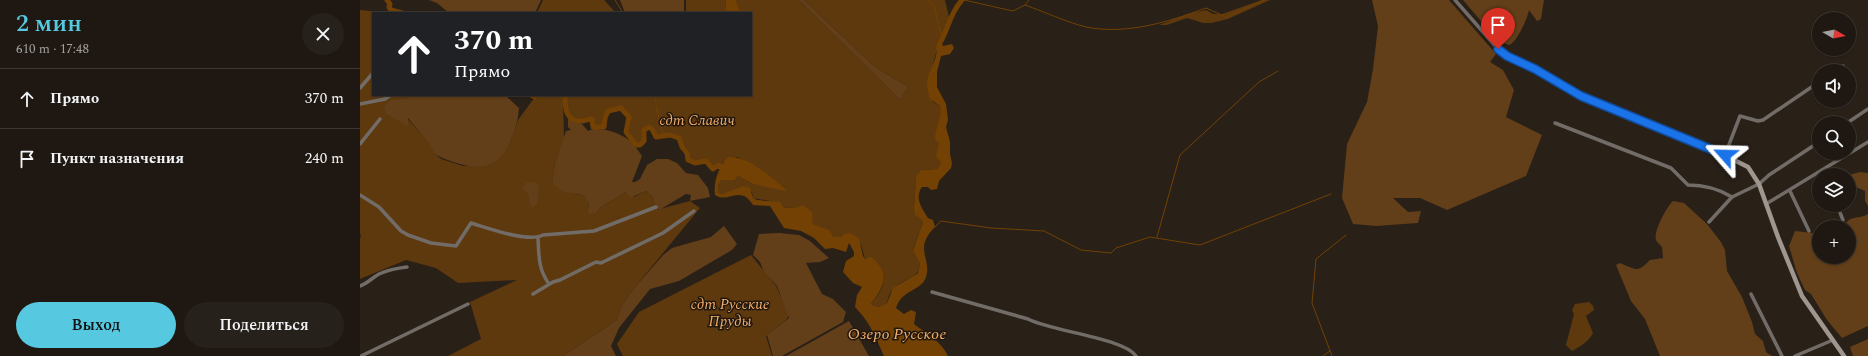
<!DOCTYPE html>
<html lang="ru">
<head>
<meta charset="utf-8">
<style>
  body { margin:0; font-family:Spectral,serif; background:#27211b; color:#f1f3f6; height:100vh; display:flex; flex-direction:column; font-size:15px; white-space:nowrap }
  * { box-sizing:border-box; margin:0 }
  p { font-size:13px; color:#a1a09f }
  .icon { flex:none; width:22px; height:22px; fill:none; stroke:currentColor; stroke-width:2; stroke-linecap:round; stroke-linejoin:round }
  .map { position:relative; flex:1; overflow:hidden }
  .sheet { display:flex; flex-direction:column; background:#1f1812; width:360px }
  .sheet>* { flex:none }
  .guide { position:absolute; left:12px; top:12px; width:380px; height:84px; border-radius:0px; box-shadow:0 1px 3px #0004,0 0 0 1px #3c3732; background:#202124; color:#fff; overflow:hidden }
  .needle { width:26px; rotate:99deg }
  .fabs { position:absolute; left:1452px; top:12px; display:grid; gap:8px }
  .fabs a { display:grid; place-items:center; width:44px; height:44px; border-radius:50%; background:#1f1812; box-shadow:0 1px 3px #0004,0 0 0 1px #3c3732; font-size:20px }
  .pin { position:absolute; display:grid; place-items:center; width:34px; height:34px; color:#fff; margin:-41px -17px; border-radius:50% 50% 50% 0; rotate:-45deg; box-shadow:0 0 4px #0007 }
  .pin .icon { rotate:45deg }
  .me { position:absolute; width:44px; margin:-22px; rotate:295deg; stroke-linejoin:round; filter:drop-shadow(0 0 3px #0008) }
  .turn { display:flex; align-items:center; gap:14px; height:84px; padding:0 16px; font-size:18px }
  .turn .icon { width:52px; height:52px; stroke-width:2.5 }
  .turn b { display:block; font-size:28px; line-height:34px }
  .round { display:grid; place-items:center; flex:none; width:42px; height:42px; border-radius:21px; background:#27211b }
  .head { display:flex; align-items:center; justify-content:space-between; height:68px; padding:0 16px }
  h1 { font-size:24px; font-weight:600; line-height:30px; color:#56c9e1 }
  .button { display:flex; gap:8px; margin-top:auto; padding:8px 16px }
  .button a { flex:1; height:46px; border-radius:24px; background:#56c9e1; color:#111; font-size:16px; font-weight:600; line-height:46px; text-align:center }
  .button a+a { background:#27211b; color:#f1f3f6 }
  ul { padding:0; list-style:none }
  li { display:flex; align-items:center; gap:12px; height:60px; padding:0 16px; border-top:1px solid #3c3732 }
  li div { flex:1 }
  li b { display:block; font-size:15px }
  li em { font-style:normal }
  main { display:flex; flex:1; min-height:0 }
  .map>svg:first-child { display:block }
</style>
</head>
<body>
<main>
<section class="sheet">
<div class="head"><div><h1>2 мин</h1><p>610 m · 17:48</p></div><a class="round"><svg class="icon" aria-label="close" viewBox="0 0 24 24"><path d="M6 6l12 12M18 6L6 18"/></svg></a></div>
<ul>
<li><svg class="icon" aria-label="ahead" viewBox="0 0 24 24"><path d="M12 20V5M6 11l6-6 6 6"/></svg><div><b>Прямо</b></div><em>370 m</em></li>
<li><svg class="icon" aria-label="arrive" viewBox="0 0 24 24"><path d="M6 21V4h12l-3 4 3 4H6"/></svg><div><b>Пункт назначения</b></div><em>240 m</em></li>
</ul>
<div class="button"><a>Выход</a><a>Поделиться</a></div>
</section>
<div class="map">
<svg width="1508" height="356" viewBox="0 0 1508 356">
  <rect width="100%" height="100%" fill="#292018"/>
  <g fill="#5f390e">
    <polygon points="183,0 244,0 256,13 177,13"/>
    <polygon points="326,0 366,0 365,13 326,13"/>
    <path d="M376 0H439L540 100 548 87 515 67 444 0H585L589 17 584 36 581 35 571 72 573 102 580 106 582 111 579 159 581 163 577 169 561 170 556 176 554 208 563 222 553 249 560 264 558 272C544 284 531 282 527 303L518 307 511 304C526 286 530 274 511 256L505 259 501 244 484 234 481 237H473L463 228 453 224 452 220 439 207 424 208 410 201 393 198 392 192 378 189 361 194 358 192V186L362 180H375L378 176 393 184 426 189 397 167 377 157 363 162 362 167 359 165 353 169 346 161 335 163 328 160 327 153 322 147 318 138 310 135 296 137 292 129 289 127 284 130V141L280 145H276L266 132 269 117 261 108 248 111 245 118 244 127H233L232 119C228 119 226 121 222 121 205 122 205 108 205 95H391V13H381Z"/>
    <polygon points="902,0 910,0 868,19 851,23 843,23 827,18 807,25 799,25 828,14 846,10 853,14 862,14"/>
    <polygon points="0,10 30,13 13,13 13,95 48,95 47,98 30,101 48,125 47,118 73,147 74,153 81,159 103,166 122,166 133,163 151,140 158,120 175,97 171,95 203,95 204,139 195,163 192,182 213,194 223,195 229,204 227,213 236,213 241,207 266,192 274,197 286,191 293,197 296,210 330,201 340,208 275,287 261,307 257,320 203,356 88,356 121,339 110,302 157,280 98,283 76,268 46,260 0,279 0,238 1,237 0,233"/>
    <polygon points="391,255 416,286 429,314 427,319 406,336 412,356 263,356 257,344 279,312"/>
    <path d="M1229 302 1233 306 1234 310 1226 316 1233 333C1228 342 1221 346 1212 351L1206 345 1214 314 1212 310 1215 304Z"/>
  </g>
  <g fill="#623e19">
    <polygon points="69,0 181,0 175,13 89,13 77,3"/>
    <polygon points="260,0 324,0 324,13 265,13"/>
    <polygon points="439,0 444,0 515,67 548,87 540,100"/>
    <polygon points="1012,0 1089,0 1136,54 1130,62 1143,70 1154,90 1146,117 1182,135 1166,176 1087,210 1060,198 1033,198 1048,212 1061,211 1058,223 1016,226 993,224 982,198 987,144 1007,102 1013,69 1018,26"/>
    <path d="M1103 0H1184L1181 19 1177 21 1169 10C1168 18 1156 43 1149 45L1137 40Z"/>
    <path d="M48 95H145L159 108C158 125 149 154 133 163 120 170 106 166 93 162 86 159 80 158 74 153L72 147 48 118V126L26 114 24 106 31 100 47 98Z"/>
    <path d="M208 118 222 124 228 131C239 125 264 134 272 143 276 147 279 152 282 156L272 182H275L280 179 287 165 297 159H308L317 163 326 173 338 175 348 188 350 197 330 201 331 195 326 194 301 209 296 210 293 197 286 191 270 198 266 192 241 207 236 213H227L229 204 223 195C212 194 199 192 192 182L195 163 206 131 211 130 208 127Z"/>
    <polygon points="1500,172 1508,173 1508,206 1505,201 1505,191 1489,184 1489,175"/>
    <polygon points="167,182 176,183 179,186 177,204 173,207 170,205 168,194 162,188"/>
    <path d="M1313 201 1324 203 1347 224 1361 242 1365 250 1367 271 1382 297 1392 322 1395 334 1403 341 1406 352 1412 356H1300L1285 319 1271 301 1256 265 1260 263C1277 270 1277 273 1290 260L1303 258 1302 247C1300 245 1297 242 1296 240 1293 232 1307 206 1313 201Z"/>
    <path d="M1508 214V326L1482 338 1467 320 1451 294 1445 290 1437 273 1429 246 1435 231 1453 233 1459 232V257H1489V227H1485C1488 214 1499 220 1508 214Z"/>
    <polygon points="364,226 377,244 372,250 319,281 290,289 259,328 251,346 256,356 203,356 257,320 261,307 275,287 303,255 312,248 351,237"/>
    <polygon points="419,233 439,235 450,241 469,258 460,262 446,263 462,294 473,299 486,312 483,322 422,356 413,356 407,335 429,318 417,286 404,272 400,262 393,255 399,234"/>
    <polygon points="489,321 509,356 426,356"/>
    <polygon points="1508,339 1508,356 1493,356 1490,347"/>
  </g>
  <g fill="#724103">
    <polygon points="366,0 376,0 381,13 365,13"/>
    <path d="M581 35 584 36 582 43 583 46 592 44 594 48 590 54 581 56 577 72V87L586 104 588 120 586 127 590 142V154L592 163 591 168 579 181 577 189 571 190 568 187H562C554 198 562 208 568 218L573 220 575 227C553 249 572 258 566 277 562 291 542 289 536 308L544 314 551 310 556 312 554 324C567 334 581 341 588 356H524C515 336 511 324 495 307L497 295 502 287 493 283 483 272 486 261 494 256V252L489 243 486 252 473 248 465 249 454 238 441 231 424 228 410 206 393 205C391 202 387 197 384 196 374 192 365 202 355 195 353 182 359 166 368 157 390 156 410 177 426 189L425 191 393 184 378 176 375 180H362L358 186V192L361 194 384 186 390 188 393 198 397 200 420 202 424 208 438 207 443 205 452 212 453 224 469 230 473 237H481L484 234 490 233 499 238 503 256 505 259 511 256C531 274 525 285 511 304L518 307 527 303 533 288 558 273 560 264 553 250 563 222 560 218 555 215 554 208 556 176 561 170 577 169 581 163 576 156 579 143 575 139C575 128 583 117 580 106L570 99C568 93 566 83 568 77 570 69 579 56 576 47Z"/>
  </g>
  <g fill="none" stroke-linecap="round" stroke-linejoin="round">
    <g stroke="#724103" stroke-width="1">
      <polyline points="255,0 263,13"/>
      <polyline points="567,0 574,5 581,35"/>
      <polyline points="604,0 653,11 665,5 669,0"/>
      <path d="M665 5C685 12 706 22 726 27 767 35 808 22 846 8L866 17 904 0"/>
      <polyline points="295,95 296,102"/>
      <polyline points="296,106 303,134"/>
      <polyline points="575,227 581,221 631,228 684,231 721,250 751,253 756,248 790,237 840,245 971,194"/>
      <polyline points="797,237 820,155 899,82 918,71"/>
      <polyline points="963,356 970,351"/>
      <polyline points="972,356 952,303 956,259 986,235"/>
    </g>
    <g stroke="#724103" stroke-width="5">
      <polyline points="27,0 30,4 29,7 31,10 42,13"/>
      <path d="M581 41C589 27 590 13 602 0"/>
      <polyline points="171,95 175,97 176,95"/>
      <path d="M205 95C205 107 205 122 222 121 226 121 228 119 232 119L233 127H244L245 118 248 111 261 108 269 117 266 132 276 145H280L284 141V130L289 127 292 129 296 137 310 135 319 138 322 147 327 153 328 160 335 163 346 161 353 169 359 165 364 171 362 173"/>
    </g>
    <g stroke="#716c67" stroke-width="3.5">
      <polyline points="1095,0 1138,49 1147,56 1175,69 1224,97"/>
      <polyline points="1475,71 1483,66"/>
      <polyline points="0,88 13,73"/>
      <polyline points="0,104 25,99 31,95"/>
      <path d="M1195 123 1311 168 1328 185C1343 185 1359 189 1372 197"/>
      <polyline points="1487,123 1508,109"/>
      <polyline points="0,144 20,119"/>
      <polyline points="1365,155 1380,116 1398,121 1403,120 1459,82"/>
      <polyline points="1430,191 1449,231"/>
      <path d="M0 195 19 207 41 231 48 235 71 243 96 246 111 223C128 228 168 243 183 235L234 231 296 207"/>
      <polyline points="1406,204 1508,142"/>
      <polyline points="1477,205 1483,220"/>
      <polyline points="1349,222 1372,197 1399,184 1409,175 1459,142"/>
      <path d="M178 238C179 256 178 269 189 284"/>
      <path d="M0 286C8 283 12 278 19 274 28 270 38 268 47 267"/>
      <path d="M572 292 668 319C690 331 764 338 776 356"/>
      <polyline points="173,294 193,282 200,280 236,262 241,263 303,233 334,211"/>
      <polyline points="1391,294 1422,356"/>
      <polyline points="1,356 108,304"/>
      <polyline points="1435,356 1473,340"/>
    </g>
    <polyline stroke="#9e968f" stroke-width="4.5" points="1224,97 1350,148 1388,167 1399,184 1418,237 1442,296 1484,356"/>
  </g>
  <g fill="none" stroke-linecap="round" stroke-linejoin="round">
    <g stroke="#114b97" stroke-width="10">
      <polyline id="route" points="1138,49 1147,56 1175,69 1221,96 1365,155"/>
    </g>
    <use href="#route" stroke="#1a73e8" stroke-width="7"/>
  </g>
  <g text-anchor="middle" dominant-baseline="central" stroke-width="3" stroke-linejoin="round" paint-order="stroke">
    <g font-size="15" font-style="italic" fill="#f4ad69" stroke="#20170f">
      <text x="337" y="120">сдт Славич</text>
      <text x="370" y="304">сдт Русские<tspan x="370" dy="17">Пруды</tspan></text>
    </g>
    <g font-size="16" font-style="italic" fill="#f5ae69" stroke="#20170f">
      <text x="537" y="334">Озеро Русское</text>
    </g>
  </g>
</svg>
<div class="fabs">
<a><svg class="needle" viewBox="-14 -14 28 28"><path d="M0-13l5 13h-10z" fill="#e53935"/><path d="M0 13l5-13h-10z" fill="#a1a09f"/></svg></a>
<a><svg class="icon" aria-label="sound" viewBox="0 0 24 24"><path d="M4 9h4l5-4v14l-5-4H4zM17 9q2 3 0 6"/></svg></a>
<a><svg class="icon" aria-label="search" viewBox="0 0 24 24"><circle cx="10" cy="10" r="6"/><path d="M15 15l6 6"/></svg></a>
<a><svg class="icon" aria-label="layers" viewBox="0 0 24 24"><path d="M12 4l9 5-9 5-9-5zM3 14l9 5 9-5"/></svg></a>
<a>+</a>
</div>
<div class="pin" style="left:1138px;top:49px;background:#d93025"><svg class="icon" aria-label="arrive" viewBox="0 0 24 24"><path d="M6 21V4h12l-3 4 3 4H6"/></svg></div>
<svg class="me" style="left:1365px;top:155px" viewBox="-20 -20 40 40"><path d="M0-17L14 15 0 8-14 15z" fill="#1a73e8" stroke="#fff" stroke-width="4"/></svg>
<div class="guide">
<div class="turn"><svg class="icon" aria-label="ahead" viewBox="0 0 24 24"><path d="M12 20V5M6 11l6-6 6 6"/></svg><div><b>370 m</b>Прямо</div></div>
</div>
</div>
</main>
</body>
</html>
